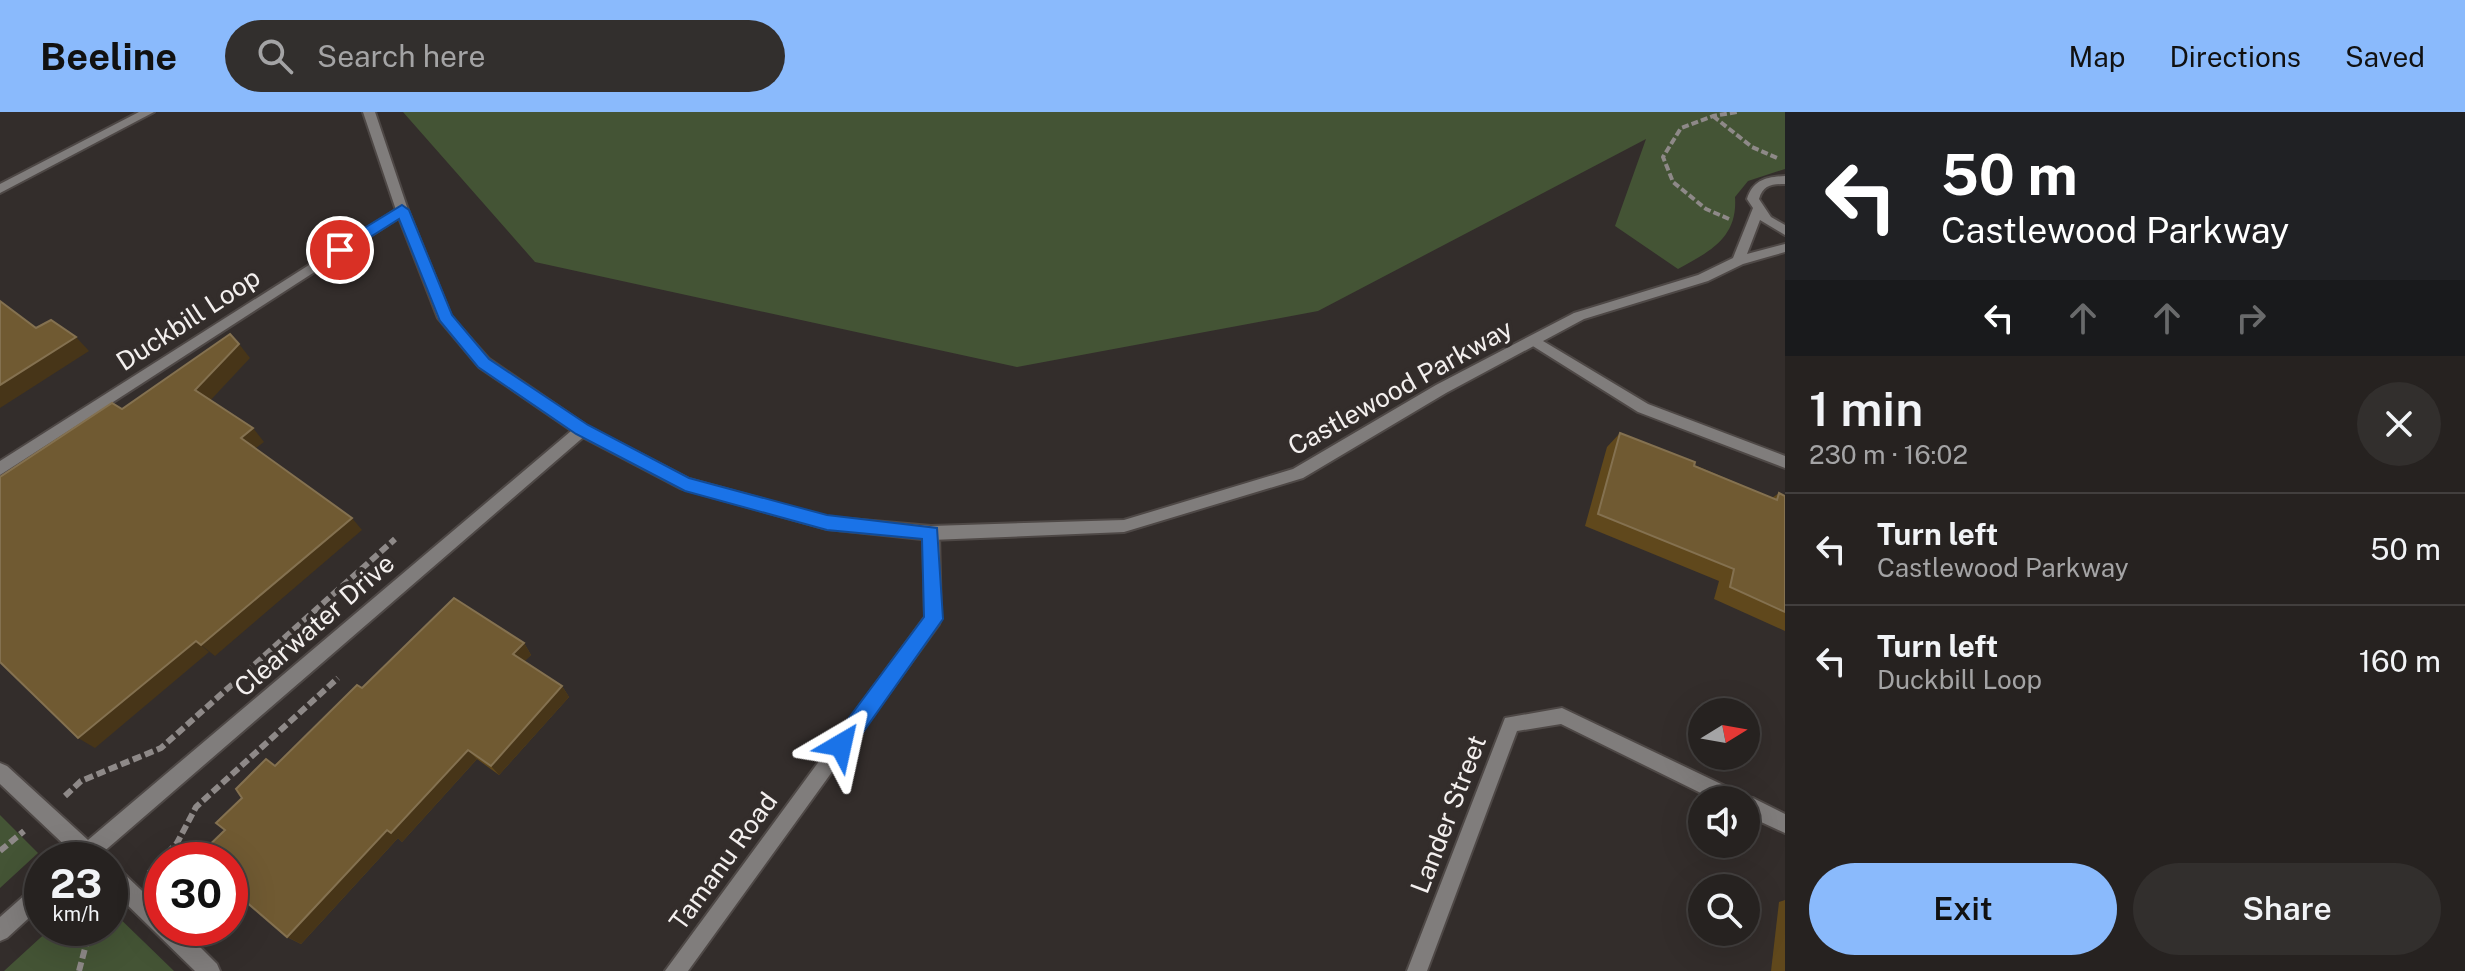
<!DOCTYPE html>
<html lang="en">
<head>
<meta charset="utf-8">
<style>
  body { margin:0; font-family:"Public Sans",sans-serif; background:#322f2d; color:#f1f3f6; height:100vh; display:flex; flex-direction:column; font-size:30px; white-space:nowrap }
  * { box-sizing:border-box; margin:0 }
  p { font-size:26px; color:#a4a4a5 }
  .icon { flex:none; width:44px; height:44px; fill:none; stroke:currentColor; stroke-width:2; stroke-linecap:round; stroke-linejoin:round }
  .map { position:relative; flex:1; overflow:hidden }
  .panel { display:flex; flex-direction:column; background:#262220; width:680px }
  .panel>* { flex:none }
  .guide { background:#202124; color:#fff; overflow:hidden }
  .needle { width:52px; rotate:79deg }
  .controls { position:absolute; left:1688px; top:586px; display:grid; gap:16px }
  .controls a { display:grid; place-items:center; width:72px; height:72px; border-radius:50%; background:#262220; box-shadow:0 8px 32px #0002,0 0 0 2px #423f3e; font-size:40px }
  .speed { position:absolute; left:24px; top:730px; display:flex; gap:16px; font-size:40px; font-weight:700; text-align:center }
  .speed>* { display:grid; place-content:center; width:104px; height:104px; border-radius:50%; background:#262220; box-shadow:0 8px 32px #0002,0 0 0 2px #423f3e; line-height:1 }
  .speed small { font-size:20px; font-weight:400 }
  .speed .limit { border:12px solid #d22; background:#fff; color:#111 }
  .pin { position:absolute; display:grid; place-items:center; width:68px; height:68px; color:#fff; margin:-34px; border:4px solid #fff; border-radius:50%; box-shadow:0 2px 8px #0007 }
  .me { position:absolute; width:88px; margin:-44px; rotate:36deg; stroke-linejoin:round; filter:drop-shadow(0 0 6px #0008) }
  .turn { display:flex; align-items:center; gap:28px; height:168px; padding:0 24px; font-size:36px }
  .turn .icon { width:104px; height:104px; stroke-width:2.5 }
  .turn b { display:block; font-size:56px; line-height:68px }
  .lanes { display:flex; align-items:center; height:76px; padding:0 24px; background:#0003; justify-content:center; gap:40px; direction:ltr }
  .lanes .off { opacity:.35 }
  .round { display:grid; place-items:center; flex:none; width:84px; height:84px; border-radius:42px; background:#322f2d }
  .head { display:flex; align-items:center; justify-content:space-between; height:136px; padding:0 24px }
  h1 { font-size:48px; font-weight:600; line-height:60px }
  .primary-button { display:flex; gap:16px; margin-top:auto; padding:16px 24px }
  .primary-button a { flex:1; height:92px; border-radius:48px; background:#8abafc; color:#111; font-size:32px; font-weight:600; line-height:92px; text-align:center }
  .primary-button a+a { background:#322f2d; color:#f1f3f6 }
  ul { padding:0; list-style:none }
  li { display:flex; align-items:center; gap:24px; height:112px; padding:0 24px; border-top:2px solid #423f3e }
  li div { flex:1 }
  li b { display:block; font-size:30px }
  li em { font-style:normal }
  header { display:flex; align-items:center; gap:48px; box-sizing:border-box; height:112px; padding:0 40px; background:#8abafc; color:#111 }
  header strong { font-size:38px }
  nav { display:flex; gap:44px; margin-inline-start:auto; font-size:28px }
  .search { width:560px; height:72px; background:#322f2d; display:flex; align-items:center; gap:20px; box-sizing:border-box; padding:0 28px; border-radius:44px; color:#a4a4a5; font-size:30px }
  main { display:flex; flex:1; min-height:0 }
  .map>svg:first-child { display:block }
</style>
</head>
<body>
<header>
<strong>Beeline</strong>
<div class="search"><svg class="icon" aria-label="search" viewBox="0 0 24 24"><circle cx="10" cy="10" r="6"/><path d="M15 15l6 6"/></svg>Search here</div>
<nav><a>Map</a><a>Directions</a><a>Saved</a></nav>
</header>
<main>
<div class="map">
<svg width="1785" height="859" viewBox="0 0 1785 859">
  <rect width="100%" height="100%" fill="#332d2b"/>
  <g fill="#445435">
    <path d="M403 0H1785V57L1748 69 1735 85C1738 126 1709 140 1678 157L1615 114 1646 27 1318 199 1017 255 535 150Z"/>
    <polygon points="0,703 38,741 0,776"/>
    <polygon points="110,797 174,859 4,859 51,816 110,816"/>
  </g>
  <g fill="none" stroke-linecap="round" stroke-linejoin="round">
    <g stroke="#4e4846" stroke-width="4">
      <g id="minor">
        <polygon points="139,0 154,0 0,81 0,72"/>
        <polygon points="402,94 408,98 406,101 0,363 0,349"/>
        <polygon points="1533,223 1648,292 1785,344 1785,356 1638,300 1528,231 1526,228"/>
        <polygon points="582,312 587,314 589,318 587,322 101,742 102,748 70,748 73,741 0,672 0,651 7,654 88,728 577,314"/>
        <polygon points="931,414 937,416 939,421 941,507 939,512 688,859 665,859 925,505 923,421 925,416"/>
        <polygon points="1562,596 1742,682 1743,685 1753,686 1785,702 1785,721 1746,703 1746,688 1715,688 1561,612 1517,619 1427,859 1407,859 1505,606"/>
        <polygon points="110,752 117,755 162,798 162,816 181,816 217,852 220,859 195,859 110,776"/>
        <polygon points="42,771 42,794 7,826 0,829 0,805 35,774"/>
      </g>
    </g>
    <g stroke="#4e4846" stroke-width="4">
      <path id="tertiary" d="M363 0H375L408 98 451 204 489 247 587 314 689 367 827 405 931 414 1124 408 1293 357 1436 273 1574 201 1698 163 1733 146 1753 96 1747 87C1753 68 1766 65 1785 64V72C1772 72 1763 73 1759 87L1771 105 1785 113V123L1760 108 1747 142 1785 132V140L1743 152 1708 169 1584 207 1446 281 1303 366 1124 420 931 428 827 417 680 376 577 322 479 255 438 206 396 98Z"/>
    </g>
    <g stroke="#8e8988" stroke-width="4" stroke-dasharray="7 3" stroke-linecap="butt">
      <polyline points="1713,4 1752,35 1777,46"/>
      <polyline points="1729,107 1706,97 1673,70 1663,45 1681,16 1713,4 1737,0"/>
    </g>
    <g stroke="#8e8988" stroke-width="6" stroke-dasharray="9 4" stroke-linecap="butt">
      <polyline points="65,684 81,669 161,636 395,427"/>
      <polyline points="0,739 24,719"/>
      <polyline points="149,761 177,731 196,695 338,566"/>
      <polyline points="79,859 88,825 97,816"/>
    </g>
    <use href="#minor" fill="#807d7c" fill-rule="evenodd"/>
    <use href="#tertiary" fill="#807d7c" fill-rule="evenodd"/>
  </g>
  <g fill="#60481c">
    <polygon points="1620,321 1772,386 1779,381 1785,384 1785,519 1714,487 1719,469 1585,414 1607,335"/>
    <polygon points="524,531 531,543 524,549 562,574 569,585 499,663 477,647 402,730 398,726 301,832 287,825 225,718 275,653 362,576"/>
    <polygon points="1785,788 1785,859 1771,859 1779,790"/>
  </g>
  <g fill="#473518">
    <polygon points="76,225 89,239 0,296 0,273"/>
    <polygon points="239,232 250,246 207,292 195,278"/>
    <polygon points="253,316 264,330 252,339 241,326"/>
    <polygon points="352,406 362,418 215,544 201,533"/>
    <polygon points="196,529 209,540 95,636 78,626"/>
    <polygon points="524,531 531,543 521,553 513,542"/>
    <polygon points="562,574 569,585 499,663 491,654"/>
    <polygon points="468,638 477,647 402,730 398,726 301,832 287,825 387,718"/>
  </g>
  <g fill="#705a32" stroke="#847150" stroke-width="2">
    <polygon points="0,189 36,216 51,208 76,225 0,273"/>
    <polygon points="230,222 239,232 195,278 253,316 241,326 352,406 201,533 196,529 78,626 0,550 0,365 112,291 122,297"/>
    <polygon points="1620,321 1695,350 1694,354 1777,388 1779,381 1785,384 1785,500 1730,475 1734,457 1598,402"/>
    <polygon points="454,486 524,531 513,542 562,574 491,654 468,638 391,721 387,718 287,825 230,776 230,748 197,748 196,746 225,718 216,711 242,686 236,677 266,647 275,654 357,573 362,576"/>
  </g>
  <polygon fill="#1a73e8" stroke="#114b97" stroke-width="2" points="402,93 409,98 452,203 489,247 588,313 689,366 827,403 937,416 943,507 849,640 841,642 834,640 831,633 834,626 924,505 922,427 827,418 685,379 576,322 478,255 440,209 399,107 345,141 335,141 335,134"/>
  <g text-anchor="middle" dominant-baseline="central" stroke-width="8" stroke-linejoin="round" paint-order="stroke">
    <g font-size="26" fill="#f3efee" stroke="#332d2b">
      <text transform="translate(188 207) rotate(-33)">Duckbill Loop</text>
      <text transform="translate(1400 275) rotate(-29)">Castlewood Parkway</text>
      <text transform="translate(314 513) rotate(-41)">Clearwater Drive</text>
      <text transform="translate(1448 702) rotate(-69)">Lander Street</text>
      <text transform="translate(723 749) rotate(-54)">Tamanu Road</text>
    </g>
  </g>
</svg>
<div class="controls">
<a><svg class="needle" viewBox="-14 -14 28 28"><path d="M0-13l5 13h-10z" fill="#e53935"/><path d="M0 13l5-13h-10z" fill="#a4a4a5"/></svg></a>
<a><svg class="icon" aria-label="sound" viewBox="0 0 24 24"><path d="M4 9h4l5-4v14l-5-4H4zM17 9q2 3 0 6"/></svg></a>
<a><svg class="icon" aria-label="search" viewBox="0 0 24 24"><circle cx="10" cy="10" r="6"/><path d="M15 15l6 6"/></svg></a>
</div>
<div class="speed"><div>23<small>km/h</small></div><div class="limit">30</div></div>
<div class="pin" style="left:340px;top:138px;background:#d93025"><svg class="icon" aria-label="arrive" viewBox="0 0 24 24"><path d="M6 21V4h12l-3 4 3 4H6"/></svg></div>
<svg class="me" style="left:841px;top:633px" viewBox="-20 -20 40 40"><path d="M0-17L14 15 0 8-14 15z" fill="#1a73e8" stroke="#fff" stroke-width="4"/></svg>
</div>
<section class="panel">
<div class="guide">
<div class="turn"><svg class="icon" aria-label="left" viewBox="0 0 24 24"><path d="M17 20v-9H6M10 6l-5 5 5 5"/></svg><div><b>50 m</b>Castlewood Parkway</div></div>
<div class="lanes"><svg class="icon" aria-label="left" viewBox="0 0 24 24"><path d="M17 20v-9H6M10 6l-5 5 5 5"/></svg><svg class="icon off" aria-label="ahead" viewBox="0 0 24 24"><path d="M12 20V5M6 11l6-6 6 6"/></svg><svg class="icon off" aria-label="ahead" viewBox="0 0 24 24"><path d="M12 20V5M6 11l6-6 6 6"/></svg><svg class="icon off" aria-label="right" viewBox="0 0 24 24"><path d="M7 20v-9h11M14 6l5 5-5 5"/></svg></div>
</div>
<div class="head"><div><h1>1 min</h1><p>230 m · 16:02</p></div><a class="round"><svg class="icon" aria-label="close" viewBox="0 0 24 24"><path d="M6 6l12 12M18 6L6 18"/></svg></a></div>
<ul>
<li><svg class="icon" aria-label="left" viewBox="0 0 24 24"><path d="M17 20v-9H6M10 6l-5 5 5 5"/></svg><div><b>Turn left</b><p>Castlewood Parkway</p></div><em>50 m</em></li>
<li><svg class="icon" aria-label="left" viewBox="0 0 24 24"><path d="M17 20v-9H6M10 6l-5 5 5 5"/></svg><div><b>Turn left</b><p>Duckbill Loop</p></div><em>160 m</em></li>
</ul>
<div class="primary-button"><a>Exit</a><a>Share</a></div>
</section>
</main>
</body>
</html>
